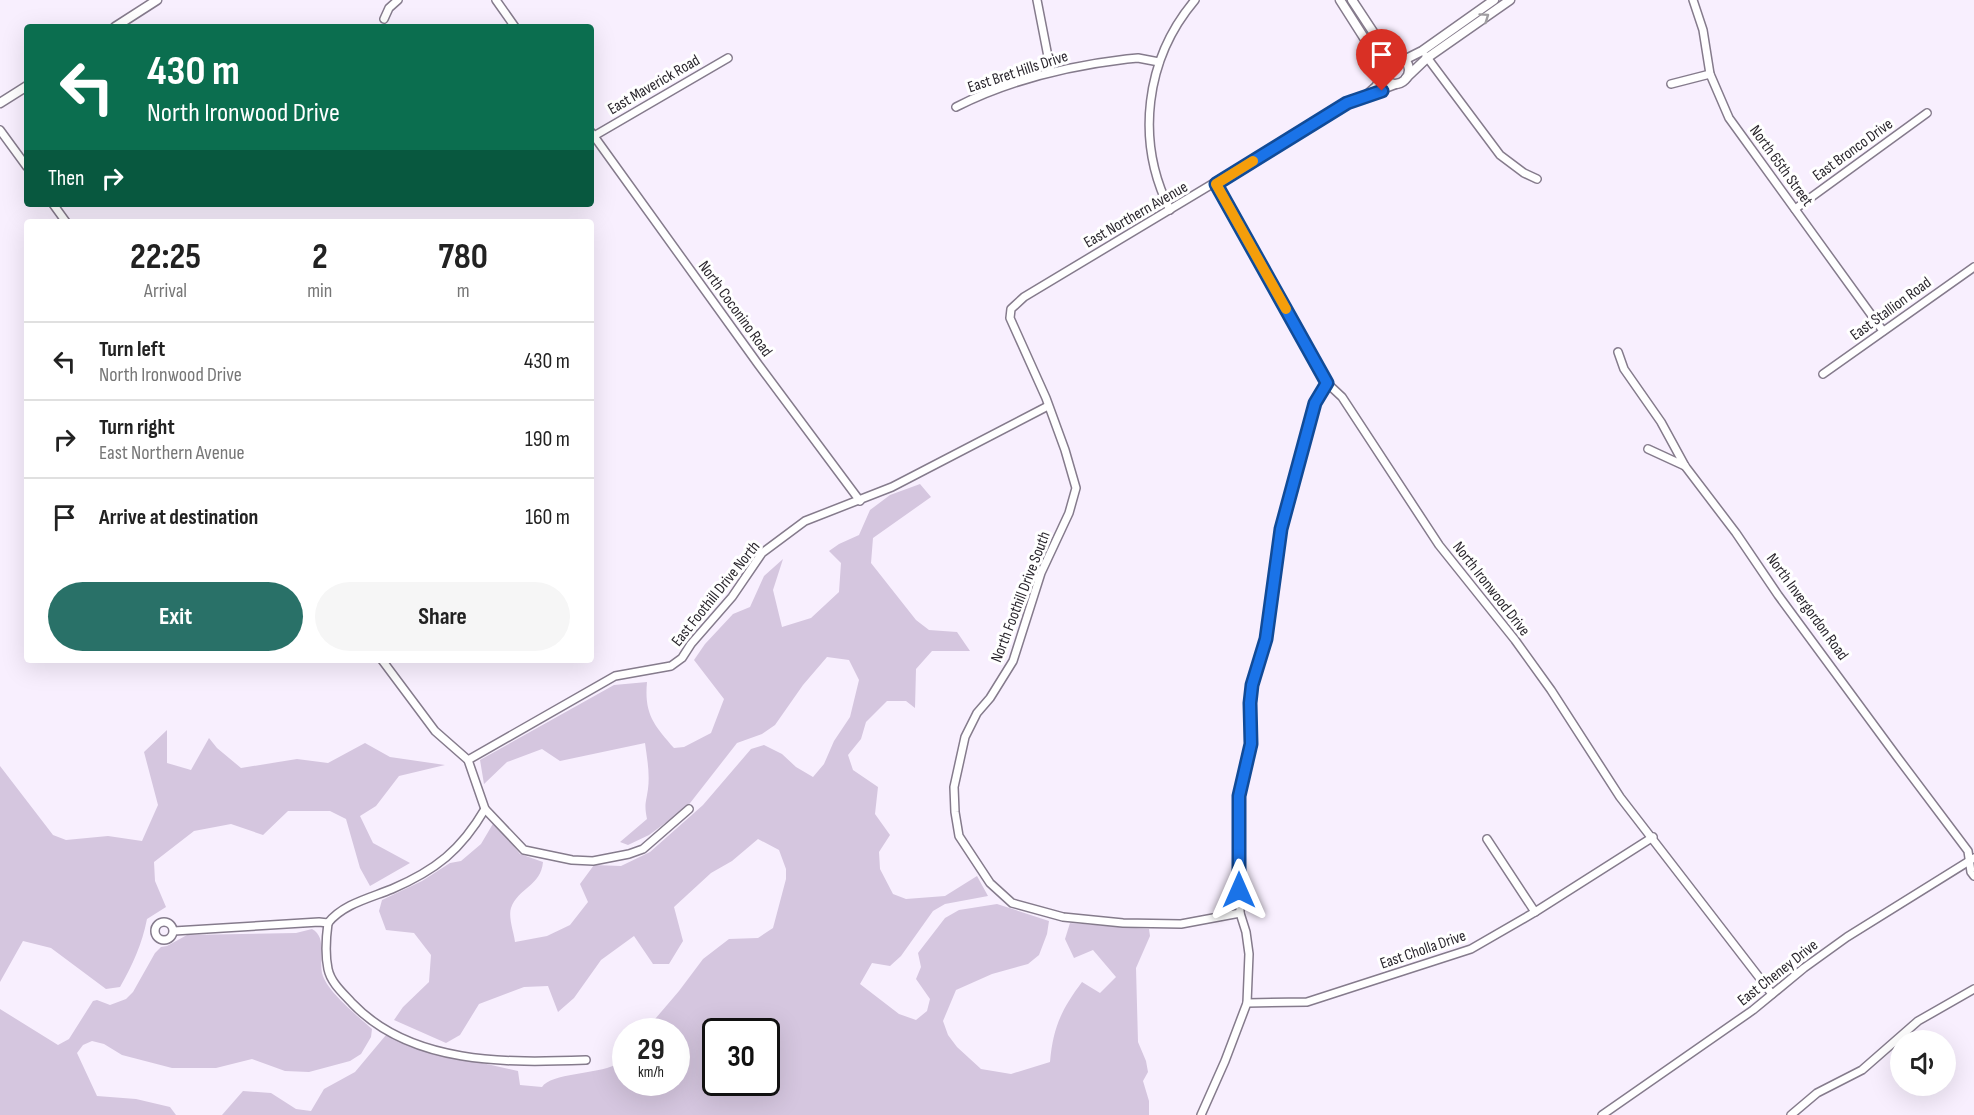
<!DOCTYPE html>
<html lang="en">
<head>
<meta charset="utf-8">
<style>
  body { margin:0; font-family:"Sofia Sans Condensed",sans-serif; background:#f6f6f6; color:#222; height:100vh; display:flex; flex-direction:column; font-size:22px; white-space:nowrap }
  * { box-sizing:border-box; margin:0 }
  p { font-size:20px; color:#767676 }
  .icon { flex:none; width:33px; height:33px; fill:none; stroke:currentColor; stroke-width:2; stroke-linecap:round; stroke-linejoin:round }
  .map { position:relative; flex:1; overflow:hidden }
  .details { position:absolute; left:24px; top:219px; width:570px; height:444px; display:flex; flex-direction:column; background:#fff; border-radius:6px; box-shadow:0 6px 24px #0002 }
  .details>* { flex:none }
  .top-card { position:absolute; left:24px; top:24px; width:570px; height:183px; border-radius:6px; box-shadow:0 6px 24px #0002; background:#0b6e4f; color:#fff; overflow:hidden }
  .fabs { position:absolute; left:1890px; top:1030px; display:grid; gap:12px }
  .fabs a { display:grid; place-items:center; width:66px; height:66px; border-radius:50%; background:#fff; box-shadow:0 6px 24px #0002; font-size:30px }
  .speed { position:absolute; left:612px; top:1018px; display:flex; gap:12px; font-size:30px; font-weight:700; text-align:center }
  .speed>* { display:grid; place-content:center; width:78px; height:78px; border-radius:50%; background:#fff; box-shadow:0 6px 24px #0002; line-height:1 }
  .speed small { font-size:15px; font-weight:400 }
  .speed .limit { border:3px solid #111; border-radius:9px; background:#fff; color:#111 }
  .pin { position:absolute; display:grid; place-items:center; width:51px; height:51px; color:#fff; margin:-62px -26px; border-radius:50% 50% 50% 0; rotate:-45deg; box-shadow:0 0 6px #0007 }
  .pin .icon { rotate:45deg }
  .me { position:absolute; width:66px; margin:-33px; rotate:0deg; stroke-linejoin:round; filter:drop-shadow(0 0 4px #0008) }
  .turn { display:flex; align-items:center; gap:21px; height:126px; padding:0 24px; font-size:27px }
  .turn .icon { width:78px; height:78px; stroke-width:2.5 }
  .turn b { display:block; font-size:42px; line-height:51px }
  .then { display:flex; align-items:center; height:57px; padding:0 24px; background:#0003; gap:12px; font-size:22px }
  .eta { display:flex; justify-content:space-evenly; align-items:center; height:102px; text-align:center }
  .eta b { font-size:36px; font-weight:700; line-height:42px }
  .action { display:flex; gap:12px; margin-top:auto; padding:12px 24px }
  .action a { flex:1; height:69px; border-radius:36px; background:#297168; color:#fff; font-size:24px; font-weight:700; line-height:69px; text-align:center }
  .action a+a { background:#f6f6f6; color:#222 }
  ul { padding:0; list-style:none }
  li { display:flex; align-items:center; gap:18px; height:78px; padding:0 24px; border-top:2px solid #e0e0e0 }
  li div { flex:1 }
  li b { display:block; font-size:22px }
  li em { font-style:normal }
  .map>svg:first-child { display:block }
</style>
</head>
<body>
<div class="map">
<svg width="1974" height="1115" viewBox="0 0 1974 1115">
  <rect width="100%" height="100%" fill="#f8effe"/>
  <g fill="#d5c6df" fill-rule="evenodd">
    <path d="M920 484 931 497 873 538 871 563 916 620 929 630 957 632 970 651H932L916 669 915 708 906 701H887L866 722 861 739 848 755 853 770 878 787 875 814 890 835 879 852 880 869 893 894 906 899 945 896 977 876 988 896 945 904 933 911 901 956 890 966 872 963 860 984 899 1014 916 1020 927 1011 930 999 916 979 921 967 918 953 945 918 959 910 997 904 1049 921 1047 934 1039 955 1028 964 992 974 956 990 943 1021 948 1035 957 1047 981 1069 1011 1074 1050 1062C1053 1028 1061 1010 1082 982L1100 993 1116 977 1093 950 1074 958 1065 939 1070 923 1149 929 1150 936 1136 968 1138 1042 1146 1061 1148 1072 1143 1081 1149 1101V1115H222L243 1091 271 1093 296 1109 311 1111 324 1089 355 1072 386 1035 460 1058 518 1071 520 1085 542 1087C551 1073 597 1074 615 1065 619 1063 623 1058 625 1054L626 1083H676V1032H644L679 991 703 959 729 939 758 938 773 928 786 879V869L779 850 758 839 732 861 711 873 674 907 683 941 669 964H653L634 936 601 960 574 998 558 1012 548 986 524 987 479 1004 460 1035 446 1043 394 1020 403 1007 429 982 431 955 414 933 386 930 379 911 382 900 422 881 450 863 461 861 481 844 494 822 520 854 543 862C541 886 518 888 511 908 508 917 514 933 515 942L547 936 570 925 588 902 580 884 594 865 621 866 650 852 703 805 751 749 764 745 782 754 796 767 813 777 824 764 834 741 850 717 859 680 849 660 827 657 803 685 775 725 762 734 737 743 687 807 649 835 628 845 620 842 647 819C644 804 646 803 648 789 650 773 647 758 645 743L560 761 542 749 507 762 484 784 480 760 614 685 647 682C644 714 654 725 674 748L684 747 711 733 724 699 694 660 705 644 733 614 750 607 764 576 783 559 773 590 782 627 811 618 839 592 841 563 829 551 839 544 859 535 870 510 890 495ZM716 1032H766V1083H716Z"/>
    <path d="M167 730V763L191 770 209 738 217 748 241 768 297 759 328 763 365 743 390 757 445 765 399 776 376 806 360 816 373 843 410 863 370 886 360 868 346 819 330 811H288L263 835 231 824 194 831 154 862 155 881 166 907 147 919C142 944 133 964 120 987L106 989 51 948 23 941 0 982V766L53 835 66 840 108 836 142 841 158 805 144 752Z"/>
    <path d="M312 929C327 937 319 958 322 973 326 991 358 1016 372 1029L371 1037 361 1054 350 1061 309 1072 285 1071 252 1059 216 1068H172L122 1055 104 1044 92 1041 83 1045 77 1053 97 1096 136 1099 170 1107 176 1115H0V1009L58 1045 69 1039 93 1001 97 1000 110 1005 126 999 133 992 155 953 161 947 167 946 187 935 296 933Z"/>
  </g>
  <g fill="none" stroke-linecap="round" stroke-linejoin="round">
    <g stroke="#857b8c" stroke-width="10">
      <g id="minor">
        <polyline points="496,0 515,27"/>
        <polyline points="1037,0 1051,72"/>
        <polyline points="1693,0 1703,30 1710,74 1729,118 1883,331"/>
        <polyline points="384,19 389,8 398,0"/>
        <polyline points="1426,56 1500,155 1524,173 1537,179"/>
        <polyline points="1671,84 1710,74"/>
        <polyline points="1367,94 1376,86 1382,75"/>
        <path d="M956 107C1009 80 1068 66 1127 59L1138 58 1159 62"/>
        <polyline points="0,130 27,167"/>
        <polyline points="591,132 758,364 860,501"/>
        <polyline points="594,136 728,58"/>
        <polyline points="1216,184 1327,383 1342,397 1439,545 1515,640 1551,690 1620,797 1772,994"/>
        <polyline points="53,204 66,222"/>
        <polyline points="1795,209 1927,113"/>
        <path d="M1170 210C1135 141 1145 59 1195 0"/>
        <polyline points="1618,352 1624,369 1661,422 1685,466 1736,533 1778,595 1898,758 1968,851 1971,872 1974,876"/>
        <polyline points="1823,374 1974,267"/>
        <polyline points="1648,449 1685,466"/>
        <polyline points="382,660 435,731 468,760 485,809 524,850 572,860 593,861 629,854 643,849 689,809"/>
        <polyline points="468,760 615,676 671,666 682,658 691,644 732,597 762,553 805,521 892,487 1048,406"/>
        <polyline points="1487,839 1535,912"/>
        <polyline points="1240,913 1181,924 1123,923 1063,917 1012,903 990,883 959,836 955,812 954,787 965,737 977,713 990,698 1013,661 1041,573 1069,513 1076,488 1065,450 1046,398 1010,318 1011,309 1024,297 1347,103 1397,84"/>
        <circle cx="164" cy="931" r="9"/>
        <path d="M328 923C326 938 325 955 328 969 331 983 343 993 352 1003 411 1065 507 1063 586 1060"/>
        <path d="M328 923C343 904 370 898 392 889 436 870 461 850 485 809"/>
        <polyline points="174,931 319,922 328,923"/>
        <polyline points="1247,1003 1307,1002 1471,949 1535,912 1653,837"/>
        <polyline points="1201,1115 1225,1061 1247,1003 1249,954 1246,932 1240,913 1239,796 1251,744 1250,703 1252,685 1266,639 1281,529 1315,403 1327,383"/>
        <polyline points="1602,1115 1753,1010 1804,968 1847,937 1974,858"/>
        <polyline points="1791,1115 1817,1093 1862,1070 1918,1021 1974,989"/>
      </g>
    </g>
    <g stroke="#857b8c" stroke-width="11">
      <g id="tertiary">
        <polyline points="1340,0 1382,66"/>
        <polyline points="1352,0 1381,44 1395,56"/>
        <polyline points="115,27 157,0"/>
        <circle cx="1395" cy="70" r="14"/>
        <polyline points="1404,60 1422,51 1494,0"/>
        <polyline points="1406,78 1427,58 1510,0"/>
        <polyline points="0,103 27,86"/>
      </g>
    </g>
    <use href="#minor" stroke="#fff" stroke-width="7"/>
    <use href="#tertiary" stroke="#fff" stroke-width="8"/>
  </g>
  <defs><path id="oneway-chevron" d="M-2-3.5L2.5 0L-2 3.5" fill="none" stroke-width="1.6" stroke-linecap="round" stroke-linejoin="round" transform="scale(1.5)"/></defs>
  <use stroke="#a09ea1" href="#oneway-chevron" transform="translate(1485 17) rotate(-35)"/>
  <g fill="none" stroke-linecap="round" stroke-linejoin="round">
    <g stroke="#114b97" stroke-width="15">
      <polyline id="route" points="1239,890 1239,796 1251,744 1250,703 1252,685 1266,639 1281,529 1315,403 1327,383 1216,184 1347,103 1382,91"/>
    </g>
    <use href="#route" stroke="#1a73e8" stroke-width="10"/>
    <polyline stroke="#f59e0b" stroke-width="10" points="1253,161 1216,184 1286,309"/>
  </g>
  <g text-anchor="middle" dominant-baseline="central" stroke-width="6" stroke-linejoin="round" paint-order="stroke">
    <g font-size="16" fill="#2b272e" stroke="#fff">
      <text transform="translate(1018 72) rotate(-18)">East Bret Hills Drive</text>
      <text transform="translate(654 85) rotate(-30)">East Maverick Road</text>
      <text transform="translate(1853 150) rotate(-36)">East Bronco Drive</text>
      <text transform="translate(1781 166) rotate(54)">North 65th Street</text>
      <text transform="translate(1136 215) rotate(-30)">East Northern Avenue</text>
      <text transform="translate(735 309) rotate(54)">North Coconino Road</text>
      <text transform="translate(1891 309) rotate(-36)">East Stallion Road</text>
      <text transform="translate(1491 589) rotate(52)">North Ironwood Drive</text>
      <text transform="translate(716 594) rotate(-51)">East Foothill Drive North</text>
      <text transform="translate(1021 597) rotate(-69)">North Foothill Drive South</text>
      <text transform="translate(1807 607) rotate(54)">North Invergordon Road</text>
      <text transform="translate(1423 950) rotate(-19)">East Cholla Drive</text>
      <text transform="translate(1778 973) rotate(-38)">East Cheney Drive</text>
    </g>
  </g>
</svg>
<div class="fabs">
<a><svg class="icon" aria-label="sound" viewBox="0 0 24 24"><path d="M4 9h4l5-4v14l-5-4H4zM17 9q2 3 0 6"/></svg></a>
</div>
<div class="speed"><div>29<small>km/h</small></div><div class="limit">30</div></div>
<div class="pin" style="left:1382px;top:91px;background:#d93025"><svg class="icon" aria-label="arrive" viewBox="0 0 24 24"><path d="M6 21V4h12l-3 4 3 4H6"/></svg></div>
<svg class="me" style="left:1239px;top:890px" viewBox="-20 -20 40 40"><path d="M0-17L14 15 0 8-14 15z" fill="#1a73e8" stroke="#fff" stroke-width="4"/></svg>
<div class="top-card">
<div class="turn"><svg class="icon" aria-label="left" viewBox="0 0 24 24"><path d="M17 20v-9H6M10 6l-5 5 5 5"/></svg><div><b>430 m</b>North Ironwood Drive</div></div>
<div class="then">Then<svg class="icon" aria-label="right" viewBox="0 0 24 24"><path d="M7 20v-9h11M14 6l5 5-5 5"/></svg></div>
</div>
<section class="details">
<div class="eta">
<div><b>22:25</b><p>Arrival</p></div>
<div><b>2</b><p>min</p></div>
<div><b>780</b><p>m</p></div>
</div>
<ul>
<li><svg class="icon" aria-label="left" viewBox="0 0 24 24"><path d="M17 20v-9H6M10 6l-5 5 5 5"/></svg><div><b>Turn left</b><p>North Ironwood Drive</p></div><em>430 m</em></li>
<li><svg class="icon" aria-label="right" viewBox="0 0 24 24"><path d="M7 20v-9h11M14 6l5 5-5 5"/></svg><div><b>Turn right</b><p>East Northern Avenue</p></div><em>190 m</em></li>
<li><svg class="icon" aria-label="arrive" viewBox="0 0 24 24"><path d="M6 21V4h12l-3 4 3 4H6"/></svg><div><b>Arrive at destination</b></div><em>160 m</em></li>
</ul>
<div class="action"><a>Exit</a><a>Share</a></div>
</section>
</div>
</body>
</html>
